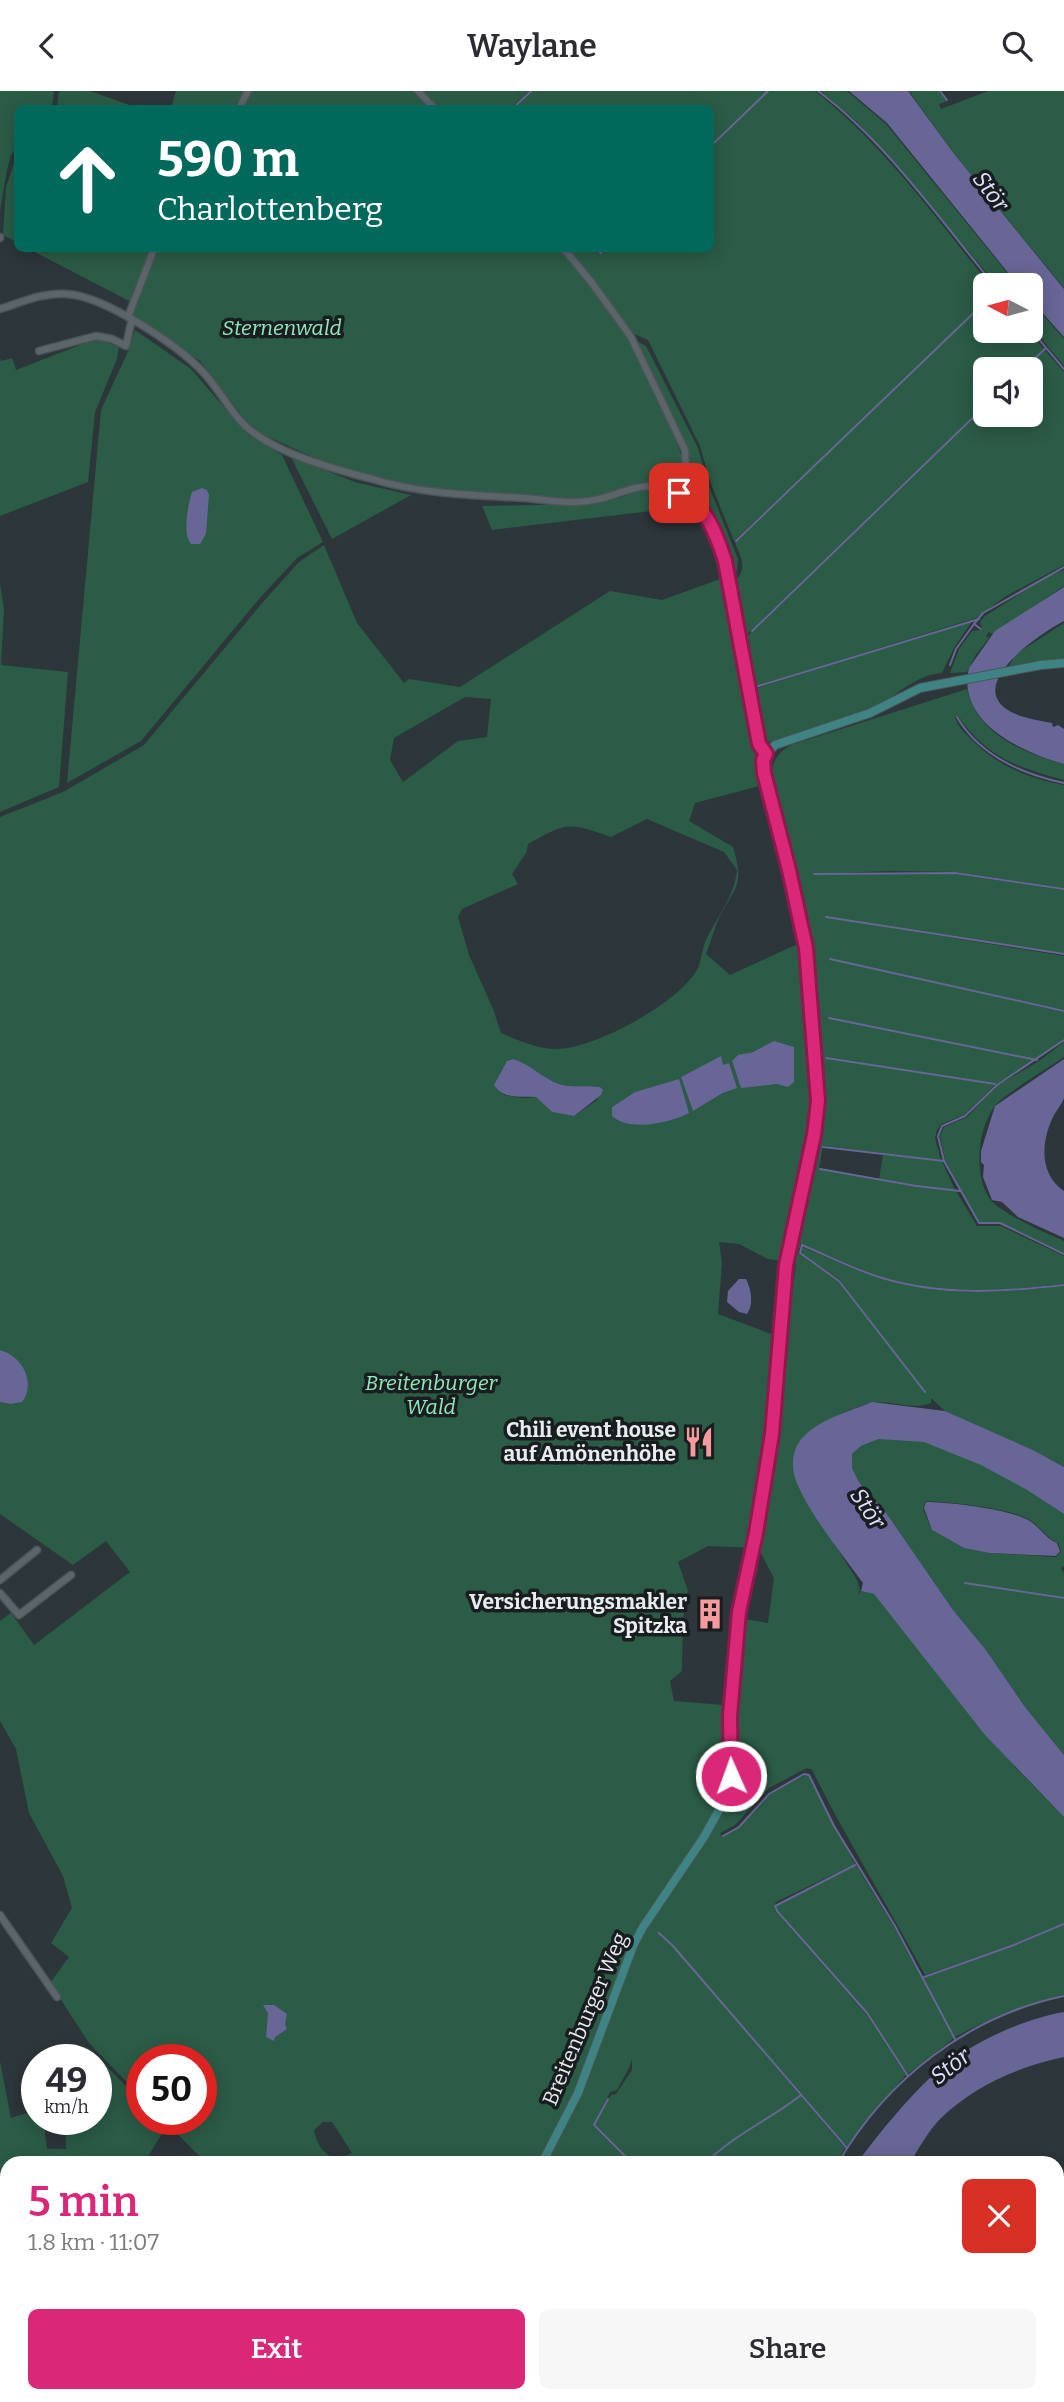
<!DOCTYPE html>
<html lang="en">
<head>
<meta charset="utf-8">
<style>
  body { margin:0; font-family:Bitter,serif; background:#f7f7f7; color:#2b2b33; height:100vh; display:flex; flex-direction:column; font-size:26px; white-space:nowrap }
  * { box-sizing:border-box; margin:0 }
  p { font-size:23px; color:#7c7c81 }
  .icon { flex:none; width:38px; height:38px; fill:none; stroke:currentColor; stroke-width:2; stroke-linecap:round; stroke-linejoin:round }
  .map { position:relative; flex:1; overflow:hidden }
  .panel { position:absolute; left:0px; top:2065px; width:1064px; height:247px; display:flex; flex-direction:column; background:#fff; border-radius:21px 21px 0 0; box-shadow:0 4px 18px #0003 }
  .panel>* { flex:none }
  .top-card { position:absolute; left:14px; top:14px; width:700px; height:147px; border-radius:10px; box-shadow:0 4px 18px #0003; background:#00695c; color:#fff; overflow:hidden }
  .needle { width:46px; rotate:276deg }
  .tools { position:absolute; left:973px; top:182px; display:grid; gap:14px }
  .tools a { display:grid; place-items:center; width:70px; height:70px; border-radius:10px; background:#fff; box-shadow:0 4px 18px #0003; font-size:35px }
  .speed { position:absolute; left:21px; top:1953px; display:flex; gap:14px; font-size:35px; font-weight:700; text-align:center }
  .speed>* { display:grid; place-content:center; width:91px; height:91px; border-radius:50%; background:#fff; box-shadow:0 4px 18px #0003; line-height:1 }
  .speed small { font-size:18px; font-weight:400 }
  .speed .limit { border:10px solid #d22; background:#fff; color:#111 }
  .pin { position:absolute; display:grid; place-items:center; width:60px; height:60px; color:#fff; margin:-30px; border-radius:14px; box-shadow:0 4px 10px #0006 }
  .me { position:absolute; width:77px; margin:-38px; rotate:358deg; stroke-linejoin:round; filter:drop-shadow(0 0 5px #0008) }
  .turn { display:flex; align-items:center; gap:24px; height:147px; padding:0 28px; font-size:32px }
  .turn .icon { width:91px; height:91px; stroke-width:2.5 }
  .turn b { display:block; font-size:49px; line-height:60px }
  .round { display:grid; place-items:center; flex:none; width:74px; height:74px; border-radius:10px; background:#f7f7f7 }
  .overview { display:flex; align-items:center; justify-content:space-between; height:119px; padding:0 28px }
  h1 { font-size:42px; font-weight:600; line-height:52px; color:#db2777 }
  .button { display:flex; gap:14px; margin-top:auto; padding:14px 28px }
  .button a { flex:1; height:80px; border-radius:10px; background:#db2777; color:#fff; font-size:28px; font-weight:600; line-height:80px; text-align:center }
  .button a+a { background:#f7f7f7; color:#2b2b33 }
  header { display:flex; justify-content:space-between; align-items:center; height:91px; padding:0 28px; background:#fff; font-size:32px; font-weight:600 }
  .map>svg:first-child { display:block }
</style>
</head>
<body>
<header><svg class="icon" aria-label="back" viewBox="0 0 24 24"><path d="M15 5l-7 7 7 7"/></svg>Waylane<svg class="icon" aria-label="search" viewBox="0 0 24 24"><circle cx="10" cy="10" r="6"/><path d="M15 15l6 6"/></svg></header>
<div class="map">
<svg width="1064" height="2311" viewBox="0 0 1064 2311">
  <rect width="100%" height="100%" fill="#2d363a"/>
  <polygon fill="#2f4047" points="18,2305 104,2305 101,2311 41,2311 30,2305 27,2311 15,2311"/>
  <g fill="#2b5c46" fill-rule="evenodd">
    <polygon points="0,0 54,0 52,17 18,18 17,55 11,64 7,79 0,120"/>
    <polygon points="59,0 90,0 138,17 57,17"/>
    <polygon points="176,0 244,0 234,17 171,17"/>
    <polygon points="251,0 529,0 511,17 243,18"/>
    <path d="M531 0H815C884 54 936 127 990 194H985V240H1028L1064 281V474L1006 505 976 527 751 597 743 549 985 316V324H1031V278H1024L1042 260 1023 278H985V314L743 547 733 492C748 479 742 468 735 452L914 279 734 450 711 393 700 355 648 249 634 243 628 237 583 174 578 178 630 249 678 354 683 371 674 397 656 391H641L595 406 574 408 434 397 376 387 333 375 264 344 248 332 200 270 131 225 158 158H603L599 162 600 163 607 158H710L711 57 760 8 711 55 710 18 513 17Z"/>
    <polygon points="821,0 847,0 886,33 1017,194 997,194 883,60 857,31"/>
    <polygon points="909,0 939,0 947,10 939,13 941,18 988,0 1064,0 1064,197 955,64"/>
    <polygon points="17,63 17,151 3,144 6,96"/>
    <polygon points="29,158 151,158 131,211"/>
    <polygon points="1031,210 1064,248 1064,275 1031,235"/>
    <polygon points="135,239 191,278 247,343 282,364 323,451 297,467 259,508 141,650 67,692 101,319 130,256"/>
    <polygon points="93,249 101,249 119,256 117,268 95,321 88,391 0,425 0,267 1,270 12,267 16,279"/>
    <path d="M635 249 646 255 698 357 708 393 738 468 737 479 731 485C727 461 720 440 705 421 699 413 691 407 685 400L689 379 688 358Z"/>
    <polygon points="291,366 355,391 411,404 332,448"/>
    <polygon points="647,398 667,402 677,417 492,439 482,415 598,413"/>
    <path d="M324 454 357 532 404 592 409 588 460 596 610 500 662 509 723 487 738 572 759 670 783 739 787 743C783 711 753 675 791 654L967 598C977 643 1023 662 1064 673V689C1018 677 986 666 958 625L955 626C959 639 966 642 975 652 999 675 1030 688 1064 694V797L955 781 890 780 813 783H955L1064 799V863L829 827 1064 865V919L845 871 1064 921V948L1036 969 996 993 828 967 995 994 964 1024 941 1033 937 1039 935 1047 941 1069 823 1055 819 1078 916 1096 956 1100 977 1135H1001L1064 1165V1193C1003 1200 941 1205 881 1186 854 1177 828 1164 801 1153L798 1162 838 1190 883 1247 839 1188 801 1162 802 1156C828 1166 855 1180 882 1188 942 1206 1003 1202 1064 1195V1376L1033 1359 945 1320 931 1307V1312C911 1320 891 1308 871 1312 852 1316 818 1333 803 1346L798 1395 857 1489 860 1499 858 1504 861 1500 874 1503 1016 1677 1064 1726V1832L1014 1853 925 1884C888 1815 847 1749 812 1679L807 1677 769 1697 735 1734 720 1742 722 1746 740 1736 770 1703 805 1684H808L855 1773 776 1811 774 1815 776 1821 866 1923 906 1984 876 2017 847 2055 680 1863 845 2057 836 2072H710L708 2070 727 2054 705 2072H633L595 2034 611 2004 616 2003 632 1979V1968L629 1977 617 1999 610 2001 593 2035 631 2072H206L163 2028H201V1969H142V2007L89 1952 50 1892 69 1866 51 1852 72 1817 63 1785 29 1722 16 1658 0 1630V1530L11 1522 34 1554 130 1481 106 1450 73 1474 0 1423V1311L10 1313 28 1290C22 1275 16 1263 0 1259V726L63 701 144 654 263 511 299 471ZM465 606 491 608 487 646 458 650 403 691 390 669 394 647ZM763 694 781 753 800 852 730 884 706 863C711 851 714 837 720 825 737 794 744 793 733 756L689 730 695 712ZM647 728 724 761 737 779C734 806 719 823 707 847 702 856 702 868 698 877 681 911 594 958 557 958 538 958 518 949 501 942L493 918 469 864 458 826 462 818 518 793 512 783 526 762 528 753C567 731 568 731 611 746ZM794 956 793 991 788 995 777 993 741 996 732 971C749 957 772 957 794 956ZM513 968C531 973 542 987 559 993 572 997 587 994 600 996L597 1009 574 1025 552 1021 536 1006 521 1007 504 1004 497 989 509 969ZM729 972 732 997 693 1020 681 986 701 976 723 975ZM679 989 635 1033 616 1028 612 1016 635 1001ZM719 1151 739 1153 768 1168 796 1172 787 1249 718 1223 722 1172ZM708 1455 758 1457 774 1487 768 1532 744 1528 736 1615 674 1610 670 1590 682 1580 683 1528 688 1500 678 1471ZM323 2031H332L352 2062 339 2069C324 2064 317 2055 314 2039Z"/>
    <polygon points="1064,479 1064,495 992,543 989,541 986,545 989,547 975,565 967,581 950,582 959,558 972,540 980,539 982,536 980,531 985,525 1048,485"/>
    <polygon points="0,492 4,519 1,574 68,581 59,696 0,721"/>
    <path d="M973 529 955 555 942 582C912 584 891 611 864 622 835 635 800 642 769 651L763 648 751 599Z"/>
    <polygon points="1064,532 1064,568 1009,575 1016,563"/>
    <path d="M1064 951V966C1050 976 1001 1005 994 1016 978 1038 973 1084 990 1108 1000 1122 1047 1143 1064 1150V1162L1001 1132H979L945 1069 940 1045 944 1036 967 1026 998 994 1039 970Z"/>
    <polygon points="883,1064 942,1070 955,1099 916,1095 879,1088"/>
    <path d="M879 1348C893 1348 909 1347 923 1350 972 1361 1022 1396 1064 1423V1475L1061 1477 1064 1482V1507L968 1493 1064 1508V1664L1025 1616 986 1559 953 1519 887 1423 859 1391 852 1377V1363L861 1355ZM926 1410C950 1411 1008 1417 1028 1428 1039 1434 1045 1446 1058 1452L1061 1460 1056 1466 989 1462 964 1457 932 1439 923 1418Z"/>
    <polygon points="856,1774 894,1836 954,1947 908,1983 867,1922 777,1820 775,1815"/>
    <path d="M1064 1834V1904C1025 1913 990 1927 955 1946L923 1887 1014 1855Z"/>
    <polygon points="87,1956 142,2011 142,2028 158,2028 166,2036 144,2072 7,2072 7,2135 4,2128 7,2149 7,2201 0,2200 0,1970 11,2027 37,2019 37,2028 43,2028 47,2058 66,2058 65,2028 96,2028 96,1969 82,1969"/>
    <polygon points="1064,2238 1064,2311 824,2311 825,2305 1057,2305 1057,2245"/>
    <polygon points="325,2305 419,2305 412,2311 334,2311"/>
    <polygon points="453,2305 508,2305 505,2311 462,2311"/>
    <polygon points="509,2305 680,2305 691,2311 507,2311"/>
    <polygon points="683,2305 743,2305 742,2311 694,2311"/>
  </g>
  <g fill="#686696">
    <polygon points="849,0 908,0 955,64 1064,198 1064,246 1031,209 1031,194 1018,194 887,32"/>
    <path d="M202 397 207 399 209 404 206 443 200 453H191C182 443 188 414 192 401Z"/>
    <path d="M1064 496V530C1043 541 969 589 1005 617 1018 627 1038 629 1052 632L1053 636 1058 634 1064 638V673C1021 661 956 631 969 577L995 540Z"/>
    <polygon points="774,950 794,956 794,991 788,996 777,993 741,997 732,970 738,964 753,961"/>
    <polygon points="721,965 723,974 729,972 737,997 723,1002 693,1020 681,986"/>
    <path d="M513 968C531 973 542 987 559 993 572 997 587 994 600 996L603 999 601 1004 574 1025 552 1021 536 1006C520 1005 504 1009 494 994L507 970Z"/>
    <path d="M1064 968C1064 980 1064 996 1064 1007 1062 1013 1056 1020 1053 1026 1041 1051 1039 1083 1064 1100V1147L1018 1126 1002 1111 992 1109 983 1086 984 1074 981 1071V1060L995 1015Z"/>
    <path d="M679 988 689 1022C670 1032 629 1041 612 1025V1016L635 1001Z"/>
    <path d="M739 1188H746C751 1198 754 1213 747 1223L739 1221 727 1211 728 1200Z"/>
    <path d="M0 1259C21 1264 37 1291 22 1311L10 1313 0 1311Z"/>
    <path d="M872 1311 945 1320 1033 1359 1064 1376V1423L1027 1399 981 1374 924 1351 879 1348 861 1355 852 1363V1377L859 1391 887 1423 953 1519 986 1559 1025 1616 1064 1664V1726L985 1644 874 1503 861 1500 863 1492C845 1467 801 1413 794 1383 791 1369 794 1354 805 1344 823 1327 850 1320 872 1311Z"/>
    <path d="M926 1411C948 1411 1009 1418 1028 1429 1039 1435 1045 1447 1057 1452L1060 1460 1056 1465 989 1462 964 1457 932 1439 924 1417Z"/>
    <polygon points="263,1914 274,1914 287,1923 285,1933 287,1938 275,1946 274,1950 266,1946 268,1922"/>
    <path d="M1064 1921V1966C1020 1975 974 1995 941 2027 929 2039 919 2057 910 2072H857C880 2041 906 2009 934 1983 966 1954 1022 1928 1064 1921Z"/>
  </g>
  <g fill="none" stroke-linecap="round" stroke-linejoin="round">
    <g stroke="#686696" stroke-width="2">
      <path d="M818 0C885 50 941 130 994 194"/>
      <polyline points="940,0 947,9"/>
      <polyline points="512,18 531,0"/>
      <polyline points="710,56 768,0"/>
      <polyline points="600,162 605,158"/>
      <polyline points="1031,239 1064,278"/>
      <polyline points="1024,278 1046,257"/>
      <polyline points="736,450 985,211"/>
      <polyline points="974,533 983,522 1064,476"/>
      <polyline points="752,540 985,315"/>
      <polyline points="950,574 956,558 974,533 981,538"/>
      <polyline points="752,597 979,528"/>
      <path d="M957 626C980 665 1022 683 1064 692"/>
      <polyline points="814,783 955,782 1064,798"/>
      <polyline points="826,826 1064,863"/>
      <polyline points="830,868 1064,920"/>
      <polyline points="829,927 1037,969"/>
      <polyline points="1064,949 997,994 965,1025 942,1035 938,1045 944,1070 979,1132 1000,1132 1064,1163"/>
      <polyline points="826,967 995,993"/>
      <polyline points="823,1056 944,1070"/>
      <polyline points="820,1078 916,1095 960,1100"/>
      <path d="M925 1301 839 1190 800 1162 802 1154C828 1165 855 1179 882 1187 942 1205 1003 1201 1064 1194"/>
      <polyline points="965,1492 1064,1507"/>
      <polyline points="723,1745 739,1736 769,1703 804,1683 809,1684 834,1735 895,1835 955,1948"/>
      <polyline points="855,1774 775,1815 777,1820 867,1922 908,1985"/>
      <polyline points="659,1842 673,1855 847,2057"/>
      <polyline points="924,1886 1014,1854 1064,1833"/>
      <polyline points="608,2008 594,2034 632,2072"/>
      <path d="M706 2072C733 2044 771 2028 801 2004"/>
      <path d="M838 2072C887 1988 968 1925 1064 1905"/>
      <polyline points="1057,2113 1064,2120"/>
      <polyline points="1057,2243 1064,2237"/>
      <polyline points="681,2305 692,2311"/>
      <polyline points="506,2311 508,2305"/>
      <polyline points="619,2311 624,2305"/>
      <polyline points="744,2311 745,2305"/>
    </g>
    <g stroke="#4c5457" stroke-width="9">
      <g id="minor">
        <polyline points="418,0 435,18"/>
        <polyline points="239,18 248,0"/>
        <polyline points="0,147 0,146"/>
        <polyline points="564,158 592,192 631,246 685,359 686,378 679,402"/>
        <path d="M0 218C22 211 44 201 67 203 104 205 178 254 203 281 221 300 233 327 254 342 285 365 335 378 372 388 422 403 473 404 524 407 542 408 560 412 577 411 623 410 634 381 684 404 707 415 718 448 725 470L759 654 766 663"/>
        <polyline points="128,226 154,158"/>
        <polyline points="39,260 96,245 112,248 126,255 132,228"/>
        <polyline points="0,1489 37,1459"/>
        <polyline points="0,1502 19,1524 71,1484"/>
        <polyline points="0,1824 57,1906"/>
        <polyline points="0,2235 7,2238"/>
        <polyline points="151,2305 162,2311"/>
        <polyline points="105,2311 108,2305"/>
        <polyline points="270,2311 277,2305"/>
      </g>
    </g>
    <g stroke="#4c5457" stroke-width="10">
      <g id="major">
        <polyline points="542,2072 578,2002 633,1855 643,1836 704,1746 724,1710 730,1693 730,1625 739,1521 757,1436 772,1343 787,1174 814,1044 817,1018 806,857 789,779 764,682 763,667 775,654 870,622 920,597 1041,574 1064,572"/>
        <polyline points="422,2311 428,2305"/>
      </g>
    </g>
    <use href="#minor" stroke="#5b656a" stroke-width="6"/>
    <use href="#major" stroke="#3f8485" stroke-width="8"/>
  </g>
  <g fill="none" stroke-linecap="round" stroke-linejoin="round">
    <g stroke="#8e194d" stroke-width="18">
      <path id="route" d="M679 402C706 413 717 445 725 470L759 653 766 663 763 669 764 682 789 779 806 857 818 1010 814 1044 786 1174 772 1343 756 1442 739 1521 730 1625 731 1685"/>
    </g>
    <use href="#route" stroke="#db2777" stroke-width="12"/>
  </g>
  <defs>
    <g id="restaurant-bare" transform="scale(2.415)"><path d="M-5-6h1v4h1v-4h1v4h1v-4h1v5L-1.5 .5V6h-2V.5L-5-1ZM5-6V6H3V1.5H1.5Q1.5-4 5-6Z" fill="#f59b9d" stroke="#191d1f" stroke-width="2.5" paint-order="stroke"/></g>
    <g id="building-bare" transform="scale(2.415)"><path d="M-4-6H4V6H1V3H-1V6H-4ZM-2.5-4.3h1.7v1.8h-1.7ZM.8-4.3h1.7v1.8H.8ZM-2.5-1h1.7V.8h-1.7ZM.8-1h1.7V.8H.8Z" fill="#f59b9d" stroke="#191d1f" stroke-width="2.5" paint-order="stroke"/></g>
  </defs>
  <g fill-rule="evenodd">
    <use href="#restaurant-bare" x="699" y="1351"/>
    <use href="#building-bare" x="710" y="1523"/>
  </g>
  <g text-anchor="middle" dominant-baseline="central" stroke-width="7" stroke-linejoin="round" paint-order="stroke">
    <g font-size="21" font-style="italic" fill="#90e9be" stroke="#191d1f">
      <text x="282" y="237">Sternenwald</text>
      <text x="431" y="1292">Breitenburger<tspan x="431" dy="24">Wald</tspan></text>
    </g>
    <g font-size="21" font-weight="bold" fill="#e7edef" stroke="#191d1f" text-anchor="end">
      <text x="676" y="1339">Chili event house<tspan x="676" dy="24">auf Amönenhöhe</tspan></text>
      <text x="687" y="1511">Versicherungsmakler<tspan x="687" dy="24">Spitzka</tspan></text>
    </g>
    <g font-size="21" fill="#e7edef" stroke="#191d1f">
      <text transform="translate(585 1928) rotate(-67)">Breitenburger Weg</text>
    </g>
    <g font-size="23" font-style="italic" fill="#e0e0ff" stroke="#191d1f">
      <text transform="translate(991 100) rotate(53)">Stör</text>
      <text transform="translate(868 1417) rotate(56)">Stör</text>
      <text transform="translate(950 1975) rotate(-38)">Stör</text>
    </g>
  </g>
</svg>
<div class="tools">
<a><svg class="needle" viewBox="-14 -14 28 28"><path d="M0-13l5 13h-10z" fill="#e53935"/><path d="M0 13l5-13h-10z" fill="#7c7c81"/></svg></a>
<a><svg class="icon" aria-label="sound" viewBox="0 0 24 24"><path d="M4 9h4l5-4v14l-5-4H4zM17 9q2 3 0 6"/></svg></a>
</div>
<div class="speed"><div>49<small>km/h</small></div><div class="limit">50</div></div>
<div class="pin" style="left:679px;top:402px;background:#d93025"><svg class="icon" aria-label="arrive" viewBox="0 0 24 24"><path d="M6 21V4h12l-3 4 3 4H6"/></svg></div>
<svg class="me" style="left:731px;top:1685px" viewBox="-20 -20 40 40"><circle r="17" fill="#db2777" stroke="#fff" stroke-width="3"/><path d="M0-11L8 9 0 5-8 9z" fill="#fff"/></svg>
<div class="top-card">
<div class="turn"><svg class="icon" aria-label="ahead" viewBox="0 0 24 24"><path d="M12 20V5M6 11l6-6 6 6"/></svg><div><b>590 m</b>Charlottenberg</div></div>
</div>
<section class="panel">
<div class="overview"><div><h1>5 min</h1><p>1.8 km · 11:07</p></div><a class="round" style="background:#d93025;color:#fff"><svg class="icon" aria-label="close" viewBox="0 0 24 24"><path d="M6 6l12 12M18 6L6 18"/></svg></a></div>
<div class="button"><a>Exit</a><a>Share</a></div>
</section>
</div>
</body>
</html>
